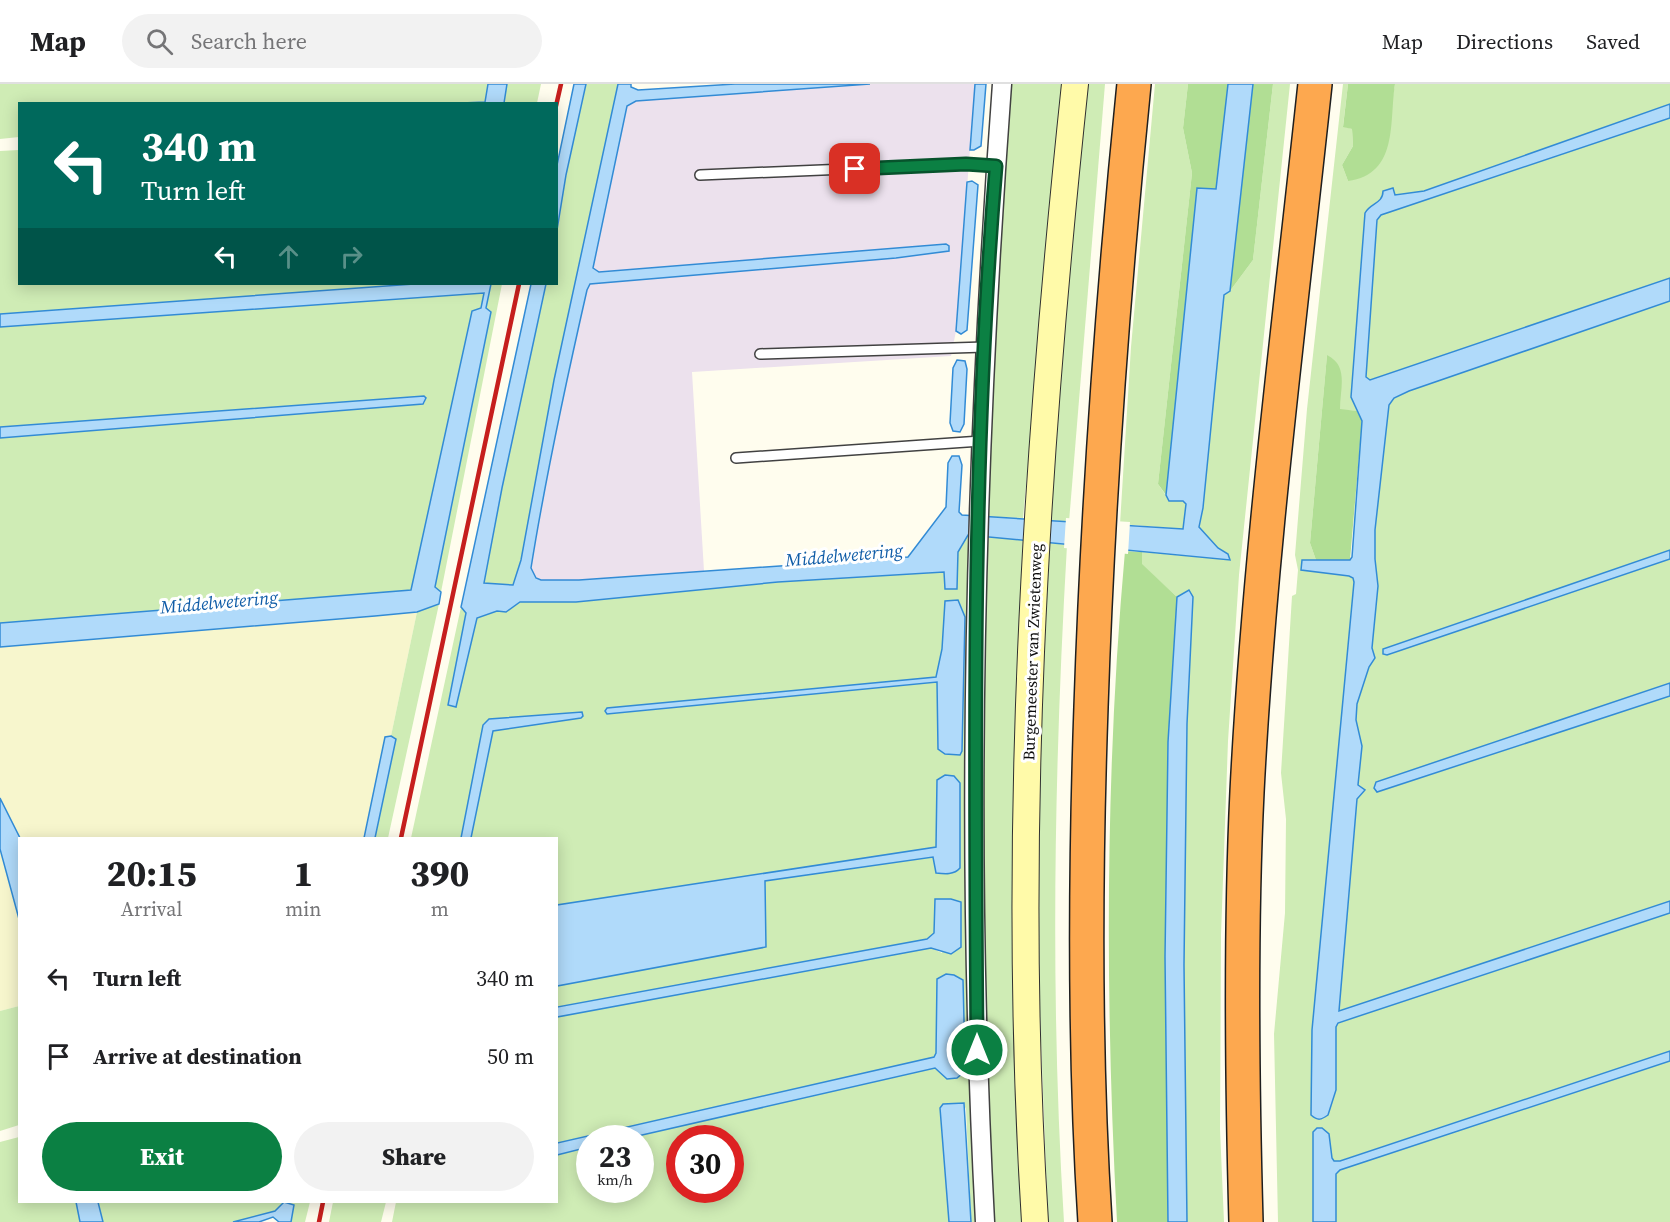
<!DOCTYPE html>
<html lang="en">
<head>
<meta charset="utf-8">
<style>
  body { margin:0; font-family:"Source Serif 4",serif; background:#f2f2f2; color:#202124; height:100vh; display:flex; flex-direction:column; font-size:22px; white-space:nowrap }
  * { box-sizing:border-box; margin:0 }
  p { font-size:20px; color:#757577 }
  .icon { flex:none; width:33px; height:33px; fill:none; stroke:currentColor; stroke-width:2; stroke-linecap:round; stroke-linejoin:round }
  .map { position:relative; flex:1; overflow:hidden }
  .sheet { position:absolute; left:18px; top:753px; width:540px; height:366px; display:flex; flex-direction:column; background:#fff; border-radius:0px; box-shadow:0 3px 15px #0003 }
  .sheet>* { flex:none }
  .top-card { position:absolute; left:18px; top:18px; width:540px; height:183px; border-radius:0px; box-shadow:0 3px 15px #0003; background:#00695c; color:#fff; overflow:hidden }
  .speed { position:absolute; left:576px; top:1041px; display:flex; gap:12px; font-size:30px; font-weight:700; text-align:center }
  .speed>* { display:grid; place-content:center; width:78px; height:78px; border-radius:50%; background:#fff; box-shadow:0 3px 15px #0003; line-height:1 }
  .speed small { font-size:15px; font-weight:400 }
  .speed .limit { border:9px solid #d22; background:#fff; color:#111 }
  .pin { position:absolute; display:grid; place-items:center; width:51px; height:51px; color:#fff; margin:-26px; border-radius:12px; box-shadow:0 3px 9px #0006 }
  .me { position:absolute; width:66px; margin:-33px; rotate:0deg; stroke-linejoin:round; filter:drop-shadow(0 0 4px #0008) }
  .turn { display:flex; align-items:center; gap:21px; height:126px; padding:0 24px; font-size:27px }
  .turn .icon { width:78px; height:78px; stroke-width:2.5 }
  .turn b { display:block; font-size:42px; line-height:51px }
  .lanes { display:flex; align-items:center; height:57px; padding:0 24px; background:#0003; justify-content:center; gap:30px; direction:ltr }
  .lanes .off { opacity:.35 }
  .eta { display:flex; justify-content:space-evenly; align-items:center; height:102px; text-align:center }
  .eta b { font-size:36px; font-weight:800; line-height:42px }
  .action { display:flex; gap:12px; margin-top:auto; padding:12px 24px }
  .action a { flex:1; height:69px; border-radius:36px; background:#0b8043; color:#fff; font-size:24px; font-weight:800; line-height:69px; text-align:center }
  .action a+a { background:#f2f2f2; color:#202124 }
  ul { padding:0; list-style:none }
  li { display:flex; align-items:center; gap:18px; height:78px; padding:0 24px }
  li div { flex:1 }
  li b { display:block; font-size:22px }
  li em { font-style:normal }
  header { display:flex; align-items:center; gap:36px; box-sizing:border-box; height:84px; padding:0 30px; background:#fff; border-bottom:2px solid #e0e0e0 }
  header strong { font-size:28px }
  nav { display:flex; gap:33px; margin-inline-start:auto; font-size:21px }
  .search { width:420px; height:54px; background:#f2f2f2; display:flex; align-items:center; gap:15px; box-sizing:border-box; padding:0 21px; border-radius:33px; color:#757577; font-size:22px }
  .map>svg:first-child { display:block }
</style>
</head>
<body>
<header>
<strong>Map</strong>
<div class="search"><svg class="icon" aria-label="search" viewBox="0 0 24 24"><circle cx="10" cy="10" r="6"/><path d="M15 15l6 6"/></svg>Search here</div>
<nav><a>Map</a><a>Directions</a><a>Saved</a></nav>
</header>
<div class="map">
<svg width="1670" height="1138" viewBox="0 0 1670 1138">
  <rect width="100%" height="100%" fill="#fffdee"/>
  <polygon fill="#ece1ed" points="870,0 975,0 956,247 951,272 692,288 704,487 579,496 538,496 532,490 531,484 543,411 565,302 587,206 590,200 896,174 946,160 599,188 593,185 627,22 636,17"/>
  <g fill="#f7f6cd">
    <polygon points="417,528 391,652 385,653 364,754 20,754 0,714 0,563"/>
    <polygon points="0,765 20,835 19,922 0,927"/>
  </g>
  <g fill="#cfecb5" fill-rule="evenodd">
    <polygon points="0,0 488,0 485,18 462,19 20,20 19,53 0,55"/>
    <polygon points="507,0 541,0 537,19 504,20"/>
    <polygon points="586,0 618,0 554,296 521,476 513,501 484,500 502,404 546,200 556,200 557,146 566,91"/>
    <polygon points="1011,0 1063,0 1023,434 987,433 1002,110"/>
    <polygon points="1086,0 1105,0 1069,438 1051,436 1062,260"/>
    <polygon points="1155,0 1188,0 1183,44 1192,89 1158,400 1169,416 1183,417 1186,420 1183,445 1120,440 1131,263"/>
    <polygon points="1273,0 1290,0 1239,491 1228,657 1221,851 1220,1045 1224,1138 1187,1138 1184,881 1187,640 1193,513 1189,506 1177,513 1141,480 1142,468 1230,476 1228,470 1218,464 1199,443 1203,424 1224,211 1230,207 1253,176"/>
    <path d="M1343 0H1348L1343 42 1352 45 1353 62 1342 81 1348 97 1393 11 1395 0H1670V20L1424 107 1400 112 1383 113C1377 120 1369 122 1365 129L1351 313 1357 327 1340 326V311L1327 271 1310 459 1316 476H1302V486L1349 492 1354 494V498L1312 946 1316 1035H1322L1328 1031 1336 1006V943L1338 939 1670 829V967L1339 1077H1334L1332 1074 1329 1050 1322 1044 1313 1048V1138H1278L1274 950 1285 829 1286 735 1281 689 1292 512 1296 510 1298 486 1295 471 1307 325Z"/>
    <polygon points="1670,34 1670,194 1370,296 1366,295 1375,140 1381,131"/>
    <polygon points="19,66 20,200 414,200 0,230 0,67"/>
    <polygon points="491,200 502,200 441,508 435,503 491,228 486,224"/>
    <polygon points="484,208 481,224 472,227 411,506 0,539 0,354 423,320 425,318 424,312 0,343 0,243"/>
    <polygon points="1670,217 1670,599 1376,698 1374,704 1378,708 1670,612 1670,817 1339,928 1357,715 1365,706 1358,701 1362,662 1356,636 1357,620 1369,583 1375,574 1372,564 1378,502 1375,475 1375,446 1389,321 1394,314 1409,307"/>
    <path d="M967 450 1023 455C1012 682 1012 910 1024 1138H971L966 1025 963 1019 940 1024 949 1138H392L396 1118H556L557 1071 589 1063 590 1106H640V1054H629L935 984 947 995 957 994 964 988 965 977 936 969 934 973 557 1059V933L931 864 942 869 951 815 935 816 934 849 927 855 557 923V902L766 863 765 797 934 773 936 789 937 696 936 763 557 821 556 754H471L493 647 506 635H489L483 641 461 754H411L461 523 466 529 448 620 455 622 477 534 497 527 506 528 520 518H576L778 498 945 488V505H957L958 467ZM965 533 962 667 960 671 938 598 607 630 605 627 607 624 937 593 942 565ZM680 1054H730V1106H680Z"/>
    <path d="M1050 459 1067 461C1054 686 1050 913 1064 1138H1048L1038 878 1040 638Z"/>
    <polygon points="439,520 388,754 375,754 396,655 391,652 417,528"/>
    <polygon points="19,922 19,1041 0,1047 0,927"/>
    <polygon points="1670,977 1670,1138 1336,1138 1336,1090 1340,1086"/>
    <polygon points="19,1053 20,1118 76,1118 80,1138 0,1138 0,1058"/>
    <polygon points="98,1118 310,1118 305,1138 291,1138 291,1135 275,1127 233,1138 103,1138"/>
    <polygon points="333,1118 386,1118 381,1138 329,1138"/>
  </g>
  <g fill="#b1de94">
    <polygon points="1188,0 1228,0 1216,105 1197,104 1166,411 1158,400 1192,89 1183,44"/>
    <polygon points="1253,0 1273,0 1253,176 1230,207"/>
    <path d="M1348 0H1395C1389 38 1399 90 1348 97L1342 81 1353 62 1352 45 1343 43Z"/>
    <path d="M1327 271C1349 282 1340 304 1340 325L1357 327 1362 337 1350 476H1316L1310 459Z"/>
    <path d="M1125 467 1142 468V480L1177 513 1168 658 1165 873 1168 1138H1117C1105 914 1105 690 1125 467Z"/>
  </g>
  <g fill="#b0dafa" stroke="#328bd5" stroke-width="1.5">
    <polygon points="488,0 507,0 504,19 462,19 485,18"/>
    <polygon points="574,0 586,0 566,91 557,146 557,81"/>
    <path d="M618 0H631V3L638 6 735 0H870L636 17 627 22 593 184 599 188 946 160 949 162V167L896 174 590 200 587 206C566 298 546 390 531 484L536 494 541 496H579L908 473 946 423 948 379 952 372H959L962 381 959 428 962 431 1183 445 1186 420 1183 417H1169L1166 411 1197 104 1216 105 1228 0H1253L1230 207 1224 211 1203 424 1199 443 1218 464 1228 470 1230 476 968 451 958 468 957 505H945L944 488 778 498 576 518H520L506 528 497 527 477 534 456 623 448 621 466 529 461 523 531 200H546L502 404 484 499 513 501 521 476 554 296Z"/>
    <polygon points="975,0 986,0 981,62 974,66 970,66"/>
    <path d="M1670 20V34L1381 131 1377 136 1366 293 1370 296 1670 194V217L1409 307 1394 314 1389 321 1375 446V475L1378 502 1372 564 1375 574 1369 583 1357 620 1356 636 1362 662 1358 701 1365 706 1357 715 1339 927 1670 817V829L1338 939 1336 943V1006L1328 1031C1321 1036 1318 1037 1311 1031L1312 946 1354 498 1353 494 1349 492 1301 486 1302 476H1350L1352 473 1362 337 1351 313 1365 129C1370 119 1383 120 1383 107L1393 104 1395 111 1424 107Z"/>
    <polygon points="972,97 978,101 967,246 961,250 956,247 967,98"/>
    <polygon points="414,200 491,200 486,224 491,228 435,503 441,508 439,520 417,528 375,532 0,563 0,539 411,506 472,227 481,224 484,209 0,243 0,230"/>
    <polygon points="957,276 965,277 967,285 964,340 960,348 953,347 950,339 953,284"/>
    <polygon points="424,312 426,314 423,320 0,354 0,343"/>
    <polygon points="1670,466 1670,475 1387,571 1383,570 1383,565"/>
    <polygon points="1189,506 1193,513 1187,640 1184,881 1187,1138 1168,1138 1165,873 1168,658 1177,513"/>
    <polygon points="958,516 965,533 962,667 960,671 945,670 938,665 937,598 607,630 605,627 607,624 936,593 942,565 945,517"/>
    <polygon points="1670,599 1670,612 1377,708 1374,704 1376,698"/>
    <polygon points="582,628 583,632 581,634 493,647 471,754 461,754 483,641 489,635"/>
    <polygon points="391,652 396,655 375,754 364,754 385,653"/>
    <path d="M945 691 954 692 960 699V784C954 791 945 790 936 789L933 773 765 797 766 863 557 902V821L936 763 937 696Z"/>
    <polygon points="0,714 20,754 19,835 0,765"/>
    <polygon points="935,815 951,815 961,818 961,863 951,870 931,864 557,933 557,923 927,855 934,849"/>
    <polygon points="946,890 954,891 963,896 965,977 964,988 957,994 947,995 935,984 629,1054 590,1054 589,1063 557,1071 557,1059 934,973 936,969 937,895"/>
    <polygon points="1670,967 1670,977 1340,1086 1336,1090 1336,1138 1313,1138 1313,1048 1317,1044 1322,1044 1329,1050 1332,1074 1334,1077 1340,1077"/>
    <polygon points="964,1019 971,1138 949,1138 940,1024 943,1020"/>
    <polygon points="76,1118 98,1118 103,1138 80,1138"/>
    <polygon points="284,1118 294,1121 291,1138 279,1138 273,1133 259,1138 233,1138 275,1127"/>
  </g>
  <polygon fill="#fffdee" points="1066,434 1130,438 1128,470 1064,464"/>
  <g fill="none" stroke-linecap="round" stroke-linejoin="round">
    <g stroke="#414141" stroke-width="12">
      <g id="lane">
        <polyline points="700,91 966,80 996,82"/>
        <polyline points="760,270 985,263"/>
        <polyline points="736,374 981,357"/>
      </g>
    </g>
    <g stroke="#414141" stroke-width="21">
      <path id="street" d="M985 1138C965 759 974 379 1002 0"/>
    </g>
    <g stroke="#303030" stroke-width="28">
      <path id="secondary" d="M1035 1138C1011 758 1035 378 1075 0"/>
    </g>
    <g stroke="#1f1f1f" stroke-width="36">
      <g id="highway">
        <path d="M1095 1138C1084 966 1085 795 1091 623 1098 415 1113 207 1134 0"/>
        <path d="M1246 1138C1242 995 1240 851 1247 708 1259 471 1290 235 1315 0"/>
      </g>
    </g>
    <use href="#lane" stroke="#fff" stroke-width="9"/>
    <use href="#street" stroke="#fff" stroke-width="18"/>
    <use href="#secondary" stroke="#fffaa9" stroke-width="26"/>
    <use href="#highway" stroke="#fda84f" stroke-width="33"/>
    <g stroke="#c61f1d" stroke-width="4.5">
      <polyline points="556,22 561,0"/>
      <polyline points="401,754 519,200"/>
      <polyline points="319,1138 323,1118"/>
    </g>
  </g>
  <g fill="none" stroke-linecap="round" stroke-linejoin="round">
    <g stroke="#07532c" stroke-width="15">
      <path id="route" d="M855 85 966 80 996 82C971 376 975 671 977 966"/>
    </g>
    <use href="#route" stroke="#0b8043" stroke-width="10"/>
  </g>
  <g text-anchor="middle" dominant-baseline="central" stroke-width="6" stroke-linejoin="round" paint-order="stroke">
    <g font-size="16" fill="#0e0e0e" stroke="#fff">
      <text transform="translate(1032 568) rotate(-88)">Burgemeester van Zwietenweg</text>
    </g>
    <g font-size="18" font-style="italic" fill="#0f5ca7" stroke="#fff">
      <text transform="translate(844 471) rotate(-5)">Middelwetering</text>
      <text transform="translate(219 518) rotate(-5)">Middelwetering</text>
    </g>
  </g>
</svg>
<div class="speed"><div>23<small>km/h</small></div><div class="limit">30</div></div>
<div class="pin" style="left:855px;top:85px;background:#d93025"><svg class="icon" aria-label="arrive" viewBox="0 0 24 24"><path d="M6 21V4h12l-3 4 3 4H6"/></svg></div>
<svg class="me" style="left:977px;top:966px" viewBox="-20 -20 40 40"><circle r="17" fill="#0b8043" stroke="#fff" stroke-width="3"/><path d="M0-11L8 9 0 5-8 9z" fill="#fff"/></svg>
<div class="top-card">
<div class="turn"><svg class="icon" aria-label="left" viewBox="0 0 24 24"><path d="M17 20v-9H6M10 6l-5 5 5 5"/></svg><div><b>340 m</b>Turn left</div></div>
<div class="lanes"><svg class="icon" aria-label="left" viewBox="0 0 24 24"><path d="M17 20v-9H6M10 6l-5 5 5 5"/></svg><svg class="icon off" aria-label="ahead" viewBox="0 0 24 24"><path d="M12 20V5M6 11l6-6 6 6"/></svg><svg class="icon off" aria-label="right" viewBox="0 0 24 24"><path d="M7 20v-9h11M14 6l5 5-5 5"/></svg></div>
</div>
<section class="sheet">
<div class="eta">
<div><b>20:15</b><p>Arrival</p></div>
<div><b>1</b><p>min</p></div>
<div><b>390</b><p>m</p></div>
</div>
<ul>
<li><svg class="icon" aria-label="left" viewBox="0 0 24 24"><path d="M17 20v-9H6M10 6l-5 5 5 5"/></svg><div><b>Turn left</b></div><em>340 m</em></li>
<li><svg class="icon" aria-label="arrive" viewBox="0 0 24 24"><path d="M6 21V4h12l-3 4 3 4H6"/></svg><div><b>Arrive at destination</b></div><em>50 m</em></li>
</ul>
<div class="action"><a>Exit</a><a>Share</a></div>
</section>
</div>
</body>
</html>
